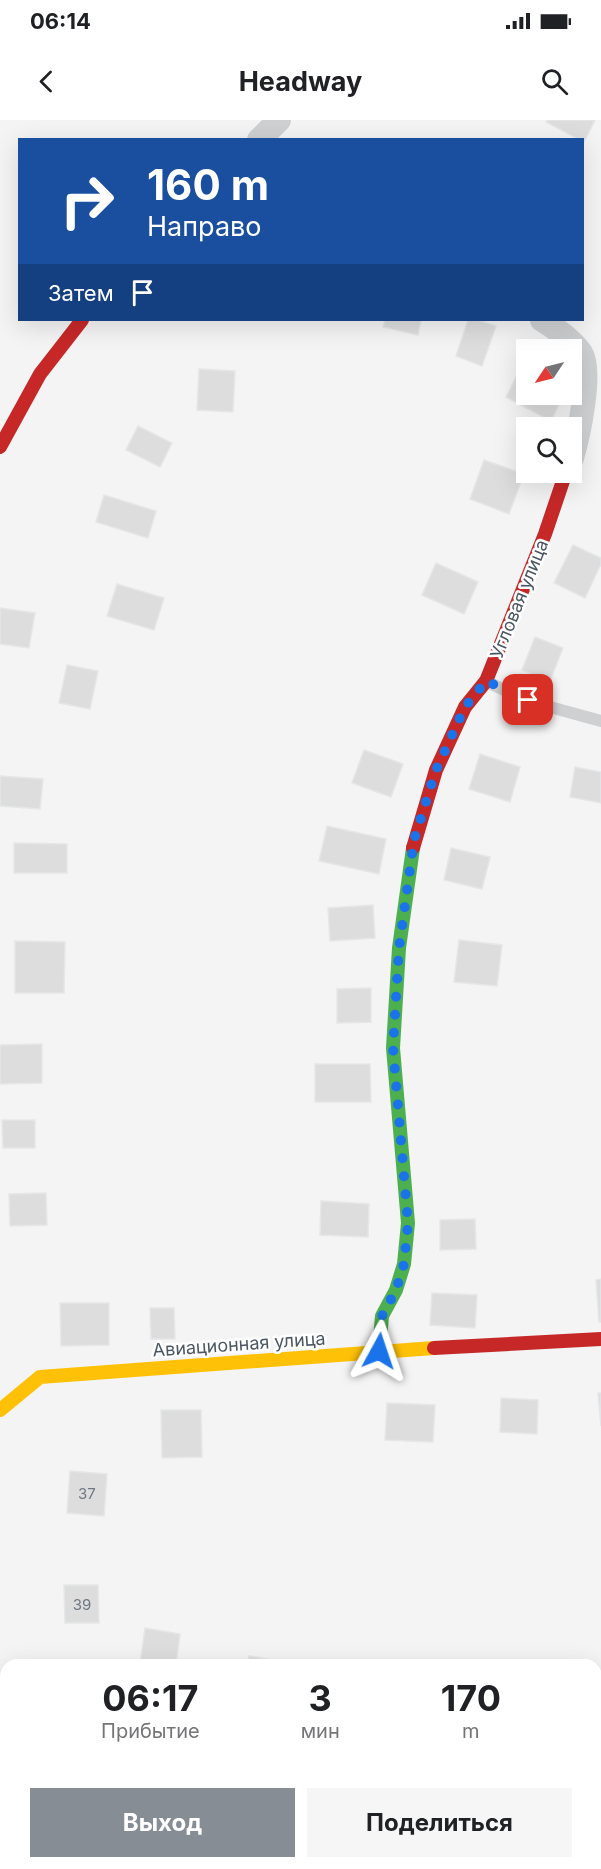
<!DOCTYPE html>
<html lang="ru">
<head>
<meta charset="utf-8">
<style>
  body { margin:0; font-family:Inter,sans-serif; background:#f6f6f6; color:#202124; height:100vh; display:flex; flex-direction:column; font-size:22px; white-space:nowrap }
  * { box-sizing:border-box; margin:0 }
  p { font-size:20px; color:#757577 }
  .icon { flex:none; width:33px; height:33px; fill:none; stroke:currentColor; stroke-width:2; stroke-linecap:round; stroke-linejoin:round }
  .map { position:relative; flex:1; overflow:hidden }
  .panel { position:absolute; left:0px; top:1539px; width:602px; height:210px; display:flex; flex-direction:column; background:#fff; border-radius:18px 18px 0 0; box-shadow:0 6px 24px #0002 }
  .panel>* { flex:none }
  .hud { position:absolute; left:18px; top:18px; width:566px; height:183px; border-radius:0px; box-shadow:0 6px 24px #0002; background:#1a4fa0; color:#fff; overflow:hidden }
  .needle { width:39px; rotate:235deg }
  .tools { position:absolute; left:516px; top:219px; display:grid; gap:12px }
  .tools a { display:grid; place-items:center; width:66px; height:66px; border-radius:0px; background:#fff; box-shadow:0 6px 24px #0002; font-size:30px }
  .pin { position:absolute; display:grid; place-items:center; width:51px; height:51px; color:#fff; margin:-26px; border-radius:12px; box-shadow:0 3px 9px #0006 }
  .me { position:absolute; width:66px; margin:-33px; rotate:5deg; stroke-linejoin:round; filter:drop-shadow(0 0 4px #0008) }
  .turn { display:flex; align-items:center; gap:21px; height:126px; padding:0 30px; font-size:27px }
  .turn .icon { width:78px; height:78px; stroke-width:2.5 }
  .turn b { display:block; font-size:42px; line-height:51px }
  .then { display:flex; align-items:center; height:57px; padding:0 30px; background:#0003; gap:12px; font-size:22px }
  .eta { display:flex; justify-content:space-evenly; align-items:center; height:102px; text-align:center }
  .eta b { font-size:36px; font-weight:700; line-height:42px }
  .primary-button { display:flex; gap:12px; margin-top:auto; padding:12px 30px }
  .primary-button a { flex:1; height:69px; border-radius:0px; background:#868d94; color:#fff; font-size:24px; font-weight:700; line-height:69px; text-align:center }
  .primary-button a+a { background:#f6f6f6; color:#202124 }
  .status { display:flex; justify-content:space-between; align-items:center; height:42px; padding:0 30px; background:#fff; direction:ltr }
  .status svg { height:16px; fill:currentColor }
  header { display:flex; justify-content:space-between; align-items:center; height:78px; padding:0 30px; background:#fff; font-size:27px; font-weight:700 }
  .map>svg:first-child { display:block }
</style>
</head>
<body>
<div class="status"><b>06:14</b><svg viewBox="0 0 49 12"><path d="M0 12V9h3v3zM5 12V6h3v6zM10 12V3h3v9zM15 12V0h3v12zM26 1h20v11H26zM47 4h2v5h-2z"/></svg></div>
<header><svg class="icon" aria-label="back" viewBox="0 0 24 24"><path d="M15 5l-7 7 7 7"/></svg>Headway<svg class="icon" aria-label="search" viewBox="0 0 24 24"><circle cx="10" cy="10" r="6"/><path d="M15 15l6 6"/></svg></header>
<div class="map">
<svg width="601" height="1749" viewBox="0 0 601 1749">
  <rect width="100%" height="100%" fill="#f4f4f4"/>
  <g fill="#ddddde" stroke="#e5e6e7" stroke-width="1.5">
    <polygon points="548,0 595,0 584,22 546,2"/>
    <polygon points="385,200 421,200 418,215 383,207"/>
    <polygon points="468,200 478,200 496,206 482,246 456,236"/>
    <polygon points="199,249 235,251 233,292 197,290"/>
    <polygon points="519,251 526,254 526,274 564,274 551,301 506,277"/>
    <polygon points="138,306 172,323 160,347 126,330"/>
    <polygon points="484,340 524,354 509,394 470,379"/>
    <polygon points="104,375 156,391 148,418 96,402"/>
    <polygon points="573,425 601,438 601,444 585,478 554,463"/>
    <polygon points="436,443 478,462 464,494 422,475"/>
    <polygon points="117,464 164,478 154,510 107,496"/>
    <polygon points="0,488 35,493 29,528 0,524"/>
    <polygon points="535,517 563,528 550,561 522,550"/>
    <polygon points="67,545 98,551 90,589 59,583"/>
    <polygon points="364,630 403,644 391,677 352,663"/>
    <polygon points="480,634 520,647 510,682 469,669"/>
    <polygon points="575,647 601,652 601,683 570,677"/>
    <polygon points="0,656 43,659 40,689 0,686"/>
    <polygon points="327,706 386,719 379,754 319,741"/>
    <polygon points="14,723 67,724 67,753 14,753"/>
    <polygon points="451,728 490,737 482,769 444,760"/>
    <polygon points="373,785 375,818 330,821 328,788"/>
    <polygon points="459,820 502,825 497,866 454,862"/>
    <polygon points="15,821 65,822 64,873 15,873"/>
    <polygon points="371,868 371,902 337,903 337,869"/>
    <polygon points="42,924 42,963 0,964 0,925"/>
    <polygon points="315,944 370,944 371,982 315,982"/>
    <polygon points="2,1000 35,1000 35,1028 3,1028"/>
    <polygon points="46,1073 47,1105 10,1106 9,1074"/>
    <polygon points="321,1081 369,1084 368,1117 320,1115"/>
    <polygon points="475,1099 476,1129 440,1130 440,1100"/>
    <polygon points="601,1159 601,1202 599,1202 596,1160"/>
    <polygon points="432,1173 477,1175 475,1208 430,1205"/>
    <polygon points="60,1183 109,1183 109,1225 61,1226"/>
    <polygon points="150,1188 174,1188 175,1219 151,1219"/>
    <polygon points="598,1273 601,1273 601,1306"/>
    <polygon points="501,1278 538,1280 537,1314 500,1312"/>
    <polygon points="387,1283 435,1285 433,1322 385,1320"/>
    <polygon points="161,1290 201,1290 202,1337 162,1338"/>
    <polygon points="70,1351 107,1354 104,1396 67,1393"/>
    <polygon points="64,1465 98,1465 99,1503 65,1503"/>
    <polygon points="145,1508 180,1514 176,1545 140,1545"/>
    <polygon points="249,1536 279,1541 278,1545 247,1545"/>
  </g>
  <g fill="none" stroke-linecap="round" stroke-linejoin="round">
    <polyline stroke="#ced0d2" stroke-width="12" points="487,562 528,581 601,601"/>
    <g stroke="#ced0d2" stroke-width="24">
      <polyline points="259,20 279,0"/>
      <path d="M542 200C554 207 573 221 581 233 593 250 578 318 572 338"/>
      <polyline points="0,1706 3,1749"/>
    </g>
    <polyline stroke="#4caf50" stroke-width="14" points="379,1231 382,1196 396,1170 404,1144 408,1103 393,928 399,828 413,728"/>
    <polyline stroke="#ffc107" stroke-width="14" points="0,1290 40,1257 434,1228"/>
    <g stroke="#c62828" stroke-width="14">
      <polyline points="0,327 40,254 82,200"/>
      <polyline points="413,728 436,650 465,587 486,561 545,414 566,352"/>
      <polyline points="434,1228 601,1219"/>
    </g>
  </g>
  <g fill="none" stroke-linecap="round" stroke-linejoin="round">
    <polyline stroke="#1a73e8" stroke-width="10" stroke-dasharray="0 18" points="379,1231 382,1196 396,1170 404,1144 408,1103 393,928 399,828 414,720 436,650 465,587 486,561 528,580"/>
  </g>
  <g text-anchor="middle" dominant-baseline="central" stroke-width="5" stroke-linejoin="round" paint-order="stroke">
    <g font-size="15" fill="#707881">
      <text x="87" y="1373">37</text>
      <text x="82" y="1484">39</text>
    </g>
    <g font-size="18" fill="#4a5661" stroke="#fff">
      <text transform="translate(519 479) rotate(-68)">Угловая улица</text>
      <text transform="translate(239 1224) rotate(-4)">Авиационная улица</text>
    </g>
  </g>
</svg>
<div class="tools">
<a><svg class="needle" viewBox="-14 -14 28 28"><path d="M0-13l5 13h-10z" fill="#e53935"/><path d="M0 13l5-13h-10z" fill="#757577"/></svg></a>
<a><svg class="icon" aria-label="search" viewBox="0 0 24 24"><circle cx="10" cy="10" r="6"/><path d="M15 15l6 6"/></svg></a>
</div>
<div class="pin" style="left:528px;top:580px;background:#d93025"><svg class="icon" aria-label="arrive" viewBox="0 0 24 24"><path d="M6 21V4h12l-3 4 3 4H6"/></svg></div>
<svg class="me" style="left:379px;top:1231px" viewBox="-20 -20 40 40"><path d="M0-17L14 15 0 8-14 15z" fill="#1a73e8" stroke="#fff" stroke-width="4"/></svg>
<div class="hud">
<div class="turn"><svg class="icon" aria-label="right" viewBox="0 0 24 24"><path d="M7 20v-9h11M14 6l5 5-5 5"/></svg><div><b>160 m</b>Направо</div></div>
<div class="then">Затем<svg class="icon" aria-label="arrive" viewBox="0 0 24 24"><path d="M6 21V4h12l-3 4 3 4H6"/></svg></div>
</div>
<section class="panel">
<div class="eta">
<div><b>06:17</b><p>Прибытие</p></div>
<div><b>3</b><p>мин</p></div>
<div><b>170</b><p>m</p></div>
</div>
<div class="primary-button"><a>Выход</a><a>Поделиться</a></div>
</section>
</div>
</body>
</html>
